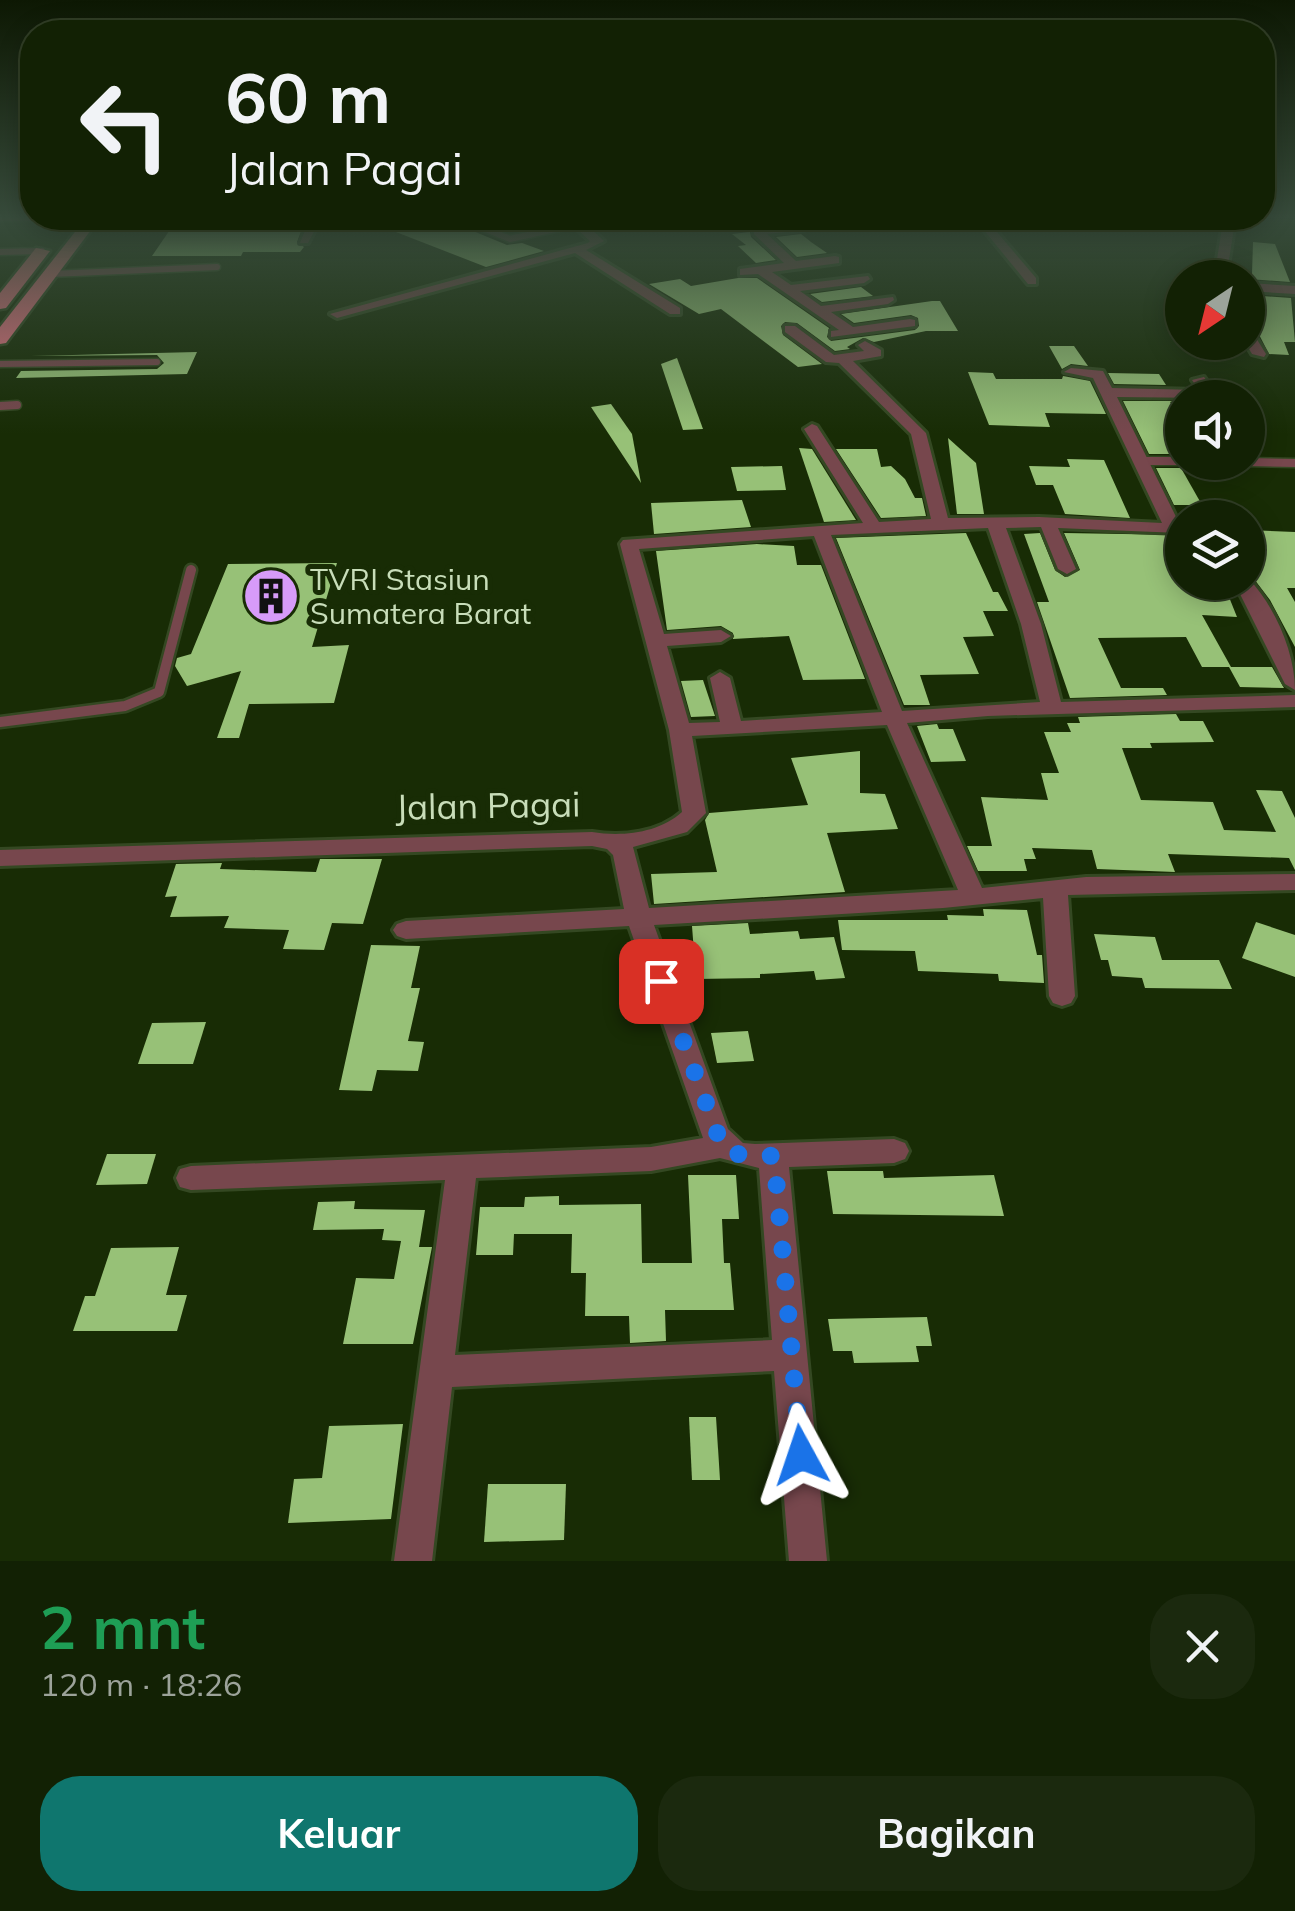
<!DOCTYPE html>
<html lang="id">
<head>
<meta charset="utf-8">
<style>
  body { margin:0; font-family:Mulish,sans-serif; background:#1b290e; color:#f1f3f6; height:100vh; display:flex; flex-direction:column; font-size:38px; white-space:nowrap }
  * { box-sizing:border-box; margin:0 }
  p { font-size:32px; color:#9ca39a }
  .icon { flex:none; width:55px; height:55px; fill:none; stroke:currentColor; stroke-width:2; stroke-linecap:round; stroke-linejoin:round }
  .map { position:relative; height:1561px; overflow:hidden }
  .sheet { display:flex; flex-direction:column; background:#122104; flex:1 }
  .sheet>* { flex:none }
  .banner { position:absolute; left:20px; top:20px; width:1255px; height:210px; border-radius:40px; box-shadow:0 5px 25px #0003,0 0 0 2px #313e26; background:#122104; color:#f1f3f6; overflow:hidden }
  .needle { width:65px; rotate:215deg }
  .fabs { position:absolute; left:1165px; top:260px; display:grid; gap:20px }
  .fabs a { display:grid; place-items:center; width:100px; height:100px; border-radius:50%; background:#122104; box-shadow:0 5px 25px #0003,0 0 0 2px #313e26; font-size:50px }
  .pin { position:absolute; display:grid; place-items:center; width:85px; height:85px; color:#fff; margin:-42px; border-radius:20px; box-shadow:0 5px 15px #0006 }
  .me { position:absolute; width:110px; margin:-55px; rotate:355deg; stroke-linejoin:round; filter:drop-shadow(0 0 8px #0008) }
  .turn { display:flex; align-items:center; gap:35px; height:210px; padding:0 40px; font-size:45px }
  .turn .icon { width:130px; height:130px; stroke-width:2.5 }
  .turn b { display:block; font-size:70px; line-height:85px }
  .round { display:grid; place-items:center; flex:none; width:105px; height:105px; border-radius:40px; background:#1b290e }
  .overview { display:flex; align-items:center; justify-content:space-between; height:170px; padding:0 40px }
  h1 { font-size:60px; font-weight:700; line-height:75px; color:#1e9e55 }
  .button { display:flex; gap:20px; margin-top:auto; padding:20px 40px }
  .button a { flex:1; height:115px; border-radius:40px; background:#0f766e; color:#fff; font-size:40px; font-weight:700; line-height:115px; text-align:center }
  .button a+a { background:#1b290e; color:#f1f3f6 }
  .map>svg:first-child { display:block }
</style>
</head>
<body>
<div class="map">
<svg width="1295" height="1561" viewBox="0 0 1295 1561">
  <rect width="100%" height="100%" fill="#182c05"/>
  <g fill="#97c177">
    <polygon points="178,218 306,218 297,242 304,247 300,252 243,252 241,256 152,256"/>
    <polygon points="408,218 452,218 456,224 507,245 522,243 544,251 486,267 378,225"/>
    <polygon points="476,218 542,218 543,225 511,232"/>
    <polygon points="750,232 751,237 776,260 756,263 738,246 746,245 732,234"/>
    <polygon points="801,234 811,242 827,253 797,257 776,237"/>
    <polygon points="1253,242 1275,244 1290,282 1235,278 1233,273 1252,274"/>
    <polygon points="738,278 757,278 829,328 827,337 831,341 915,330 919,326 918,318 911,315 854,323 841,314 932,301 940,301 958,331 926,331 874,342 863,338 847,347 850,349 835,351 797,323 785,322 781,326 783,335 822,364 798,367 721,309 699,314 649,284 680,279 691,286"/>
    <polygon points="861,287 873,296 822,302 810,294"/>
    <polygon points="1248,295 1291,298 1295,342 1284,342 1289,355 1269,354 1248,313"/>
    <polygon points="1049,346 1074,346 1088,366 1071,364 1062,369"/>
    <polygon points="197,352 187,374 16,378 21,371 157,369 164,363 157,355 31,356"/>
    <polygon points="677,358 703,429 683,430 661,364"/>
    <polygon points="968,372 993,373 996,379 1062,379 1063,376 1090,381 1106,414 1045,413 1050,427 989,425"/>
    <polygon points="1108,373 1159,374 1166,385 1114,384"/>
    <polygon points="1123,401 1174,401 1170,402 1181,416 1176,416 1182,426 1182,444 1168,444 1173,454 1149,454"/>
    <polygon points="611,404 632,434 641,483 591,407"/>
    <polygon points="948,438 976,463 984,514 957,514"/>
    <polygon points="799,448 812,449 856,520 824,522"/>
    <polygon points="836,449 877,449 881,467 891,466 905,479 915,498 922,498 926,516 881,518"/>
    <polygon points="1067,459 1104,460 1130,518 1065,514 1053,485 1036,485 1029,466 1070,467"/>
    <polygon points="782,466 786,490 737,491 731,467"/>
    <polygon points="1156,468 1181,468 1202,505 1174,505"/>
    <polygon points="742,500 751,527 654,534 651,503"/>
    <polygon points="1248,530 1295,532 1295,588 1287,588 1295,602 1295,647 1270,600 1248,571"/>
    <polygon points="966,533 993,592 998,592 1008,611 983,611 994,636 963,637 979,674 920,675 930,705 904,705 836,538"/>
    <polygon points="1040,533 1055,570 1065,577 1080,570 1064,533 1182,535 1182,582 1223,582 1237,617 1202,615 1231,667 1272,667 1284,688 1240,687 1229,667 1202,667 1186,637 1098,638 1121,688 1163,688 1167,695 1070,698 1037,602 1049,602 1024,534"/>
    <polygon points="757,544 794,546 797,565 821,565 865,679 803,680 789,636 733,639 733,633 721,626 667,630 656,551"/>
    <polygon points="337,563 312,647 349,645 334,703 249,704 239,738 217,738 241,671 187,686 175,666 177,658 191,654 228,564"/>
    <polygon points="703,680 715,716 691,717 681,681"/>
    <polygon points="1176,714 1180,721 1203,721 1214,742 1150,743 1152,748 1122,748 1141,800 1213,802 1224,830 1276,832 1256,790 1282,791 1295,818 1295,870 1289,858 1168,854 1175,872 1097,869 1092,850 1032,848 1036,859 1024,859 1027,871 978,871 967,846 992,846 981,797 1048,800 1041,773 1059,773 1044,732 1071,732 1067,723 1080,723 1078,717"/>
    <polygon points="937,724 939,729 953,729 966,761 931,762 917,726"/>
    <polygon points="860,751 860,793 885,794 898,829 827,833 845,892 654,904 651,874 717,872 705,820 709,813 808,805 791,758"/>
    <polygon points="320,859 382,859 363,924 332,923 324,950 283,949 289,930 224,928 229,916 170,917 177,896 165,897 176,864 222,863 220,869 316,872"/>
    <polygon points="983,909 1027,910 1037,955 1042,955 1044,983 999,981 998,974 918,971 915,951 842,950 838,920 948,920 947,915 984,916"/>
    <polygon points="1256,922 1295,935 1295,977 1242,958"/>
    <polygon points="748,923 750,934 798,931 800,939 834,937 845,978 816,980 814,971 760,974 760,978 696,979 692,926"/>
    <polygon points="1094,934 1155,937 1162,960 1219,960 1232,989 1145,988 1142,978 1112,976 1108,960 1101,960"/>
    <polygon points="371,945 420,946 411,988 420,988 408,1041 424,1042 418,1071 377,1070 372,1091 339,1090"/>
    <polygon points="206,1022 193,1064 138,1064 152,1023"/>
    <polygon points="748,1031 754,1061 717,1063 711,1033"/>
    <polygon points="107,1154 156,1154 147,1184 96,1185"/>
    <polygon points="827,1171 883,1171 884,1178 994,1175 1004,1216 833,1214"/>
    <polygon points="688,1175 736,1175 739,1219 722,1219 724,1263 730,1263 734,1310 665,1310 666,1341 630,1343 629,1316 585,1316 586,1273 571,1273 572,1234 514,1234 513,1255 476,1255 480,1207 524,1207 525,1197 559,1196 559,1205 641,1204 642,1263 692,1263"/>
    <polygon points="355,1201 354,1209 425,1210 419,1247 432,1247 413,1344 343,1344 356,1278 394,1279 401,1241 382,1240 384,1229 313,1230 318,1202"/>
    <polygon points="179,1247 166,1295 187,1295 177,1331 73,1331 85,1296 95,1296 111,1248"/>
    <polygon points="927,1317 932,1346 916,1346 919,1362 854,1363 852,1351 833,1351 828,1319"/>
    <polygon points="689,1417 716,1417 720,1480 692,1480"/>
    <polygon points="403,1424 391,1519 288,1523 294,1479 322,1478 329,1426"/>
    <polygon points="488,1484 566,1484 564,1540 484,1542"/>
  </g>
  <g fill="none" stroke-linecap="round" stroke-linejoin="round">
    <g stroke="#344822" stroke-width="9">
      <g id="lane-far2">
        <polyline points="0,218 68,218"/>
        <polyline points="459,218 510,239 573,225 560,218"/>
        <polyline points="0,252 42,251"/>
        <polyline points="50,274 217,267"/>
        <polyline points="0,364 157,362"/>
      </g>
    </g>
    <g stroke="#344822" stroke-width="11">
      <g id="lane-far1">
        <polyline points="0,406 17,405"/>
        <polyline points="1138,461 1182,461"/>
        <polyline points="1248,462 1295,463"/>
      </g>
    </g>
    <g stroke="#344822" stroke-width="15">
      <polyline id="lane" points="0,722 125,706 159,692 191,570"/>
    </g>
    <g stroke="#344822" stroke-width="6">
      <g id="street">
        <polygon points="310,218 321,218 308,243 300,243"/>
        <polygon points="598,218 611,218 592,230 604,241 586,250 680,308 680,314 670,314 575,253 337,318 330,314 588,243 590,241 578,230"/>
        <polygon points="974,218 985,218 1036,278 1036,284 1028,284"/>
        <polygon points="1229,219 1235,222 1226,278 1214,278 1223,222"/>
        <polygon points="808,225 804,230 767,234 796,261 835,256 839,257 839,263 772,272 791,285 868,276 870,279 864,283 800,291 821,306 893,297 894,300 888,304 831,312 853,327 910,319 915,320 915,326 831,337 831,331 839,330 758,274 740,275 740,269 784,263 754,234 754,230"/>
        <polygon points="1248,283 1295,286 1295,294 1248,291"/>
        <path d="M785 326H795L834 355 864 351 858 345 865 341 881 350V356L853 361 926 433 948 518 1039 517 1162 523 1093 378 1064 372 1071 368 1103 371 1112 388 1199 390 1192 380 1204 377 1215 392 1211 398 1117 397 1182 529 1180 533 1058 528 1076 569 1067 574 1058 569 1041 527 1006 528 1041 624 1061 702 1295 695V707L988 716 907 723 982 888 1086 877 1295 874V890L1068 895 1075 996 1071 1003 1062 1006 1053 1003 1049 996 1043 898 943 908 654 925 728 1129 743 1143 755 1144 894 1139 905 1143 909 1151 905 1159 894 1163 789 1167 827 1561H789L774 1371 452 1387 432 1561H394L445 1180 191 1190 180 1187 176 1178 180 1169 191 1166 651 1147 703 1138 629 926 406 939 397 936 393 930 397 924 406 921 624 909 613 855 607 849 592 846 0 866V850L592 832C622 837 659 833 682 812L669 730 620 544 623 540 863 523 804 429 812 424 817 426 879 522 931 519 911 434 839 363 826 362 785 332ZM988 528 1021 624 1040 702 902 711 831 535ZM814 536 882 712 741 721 730 678 720 672 710 678 720 722 689 723 667 646 721 642 731 636 721 630 664 634 639 549ZM887 725 958 890 649 908 633 847 687 832 706 813 692 736ZM720 1158 759 1168 772 1340 455 1355 476 1178 651 1171Z"/>
        <polygon points="1248,332 1253,333 1266,354 1264,357 1252,354 1245,342"/>
        <path d="M1248 578C1274 605 1295 652 1295 690L1285 684 1234 582H1248Z"/>
      </g>
    </g>
    <g stroke="#344822" stroke-width="5">
      <g id="highway">
        <polygon points="86,218 100,218 6,343 0,344 0,327"/>
        <polygon points="36,248 50,251 6,308 0,309 0,293"/>
      </g>
    </g>
    <use href="#lane-far2" stroke="#77474d" stroke-width="6"/>
    <use href="#lane-far1" stroke="#77474d" stroke-width="8"/>
    <use href="#lane" stroke="#77474d" stroke-width="10"/>
    <use href="#street" fill="#77474d" fill-rule="evenodd"/>
    <use href="#highway" fill="#e57182" fill-rule="evenodd"/>
  </g>
  <linearGradient id="sky" x2="0" y2="1"><stop stop-color="#0d1803"/><stop offset="0.5" stop-color="#374b3b"/><stop offset="1" stop-color="#374b3b" stop-opacity="0"/></linearGradient>
  <rect width="1295" height="434" fill="url(#sky)"/>
  <g fill="none" stroke-linecap="round" stroke-linejoin="round">
    <polyline stroke="#1a73e8" stroke-width="18" stroke-dasharray="0 32.4" points="661,981 722,1146 736,1154 774,1156 801,1455"/>
  </g>
  <defs>
    <g id="building-disc" transform="scale(2.875)"><circle r="9.5" fill="#d79bf9" stroke="#182c05"/><path d="M-4-6H4V6H1V3H-1V6H-4ZM-2.5-4.3h1.7v1.8h-1.7ZM.8-4.3h1.7v1.8H.8ZM-2.5-1h1.7V.8h-1.7ZM.8-1h1.7V.8H.8Z" fill="#111"/></g>
  </defs>
  <g fill-rule="evenodd">
    <use href="#building-disc" x="271" y="596"/>
  </g>
  <g text-anchor="middle" dominant-baseline="central" stroke-width="10" stroke-linejoin="round" paint-order="stroke">
    <g font-size="30" fill="#c8ddb9" stroke="#182c05" text-anchor="start">
      <text x="310" y="579">TVRI Stasiun<tspan x="310" dy="34">Sumatera Barat</tspan></text>
    </g>
    <g font-size="35" fill="#c8ddb9" stroke="#182c05">
      <text transform="translate(488 805) rotate(-1)">Jalan Pagai</text>
    </g>
  </g>
</svg>
<div class="fabs">
<a><svg class="needle" viewBox="-14 -14 28 28"><path d="M0-13l5 13h-10z" fill="#e53935"/><path d="M0 13l5-13h-10z" fill="#9ca39a"/></svg></a>
<a><svg class="icon" aria-label="sound" viewBox="0 0 24 24"><path d="M4 9h4l5-4v14l-5-4H4zM17 9q2 3 0 6"/></svg></a>
<a><svg class="icon" aria-label="layers" viewBox="0 0 24 24"><path d="M12 4l9 5-9 5-9-5zM3 14l9 5 9-5"/></svg></a>
</div>
<div class="pin" style="left:661px;top:981px;background:#d93025"><svg class="icon" aria-label="arrive" viewBox="0 0 24 24"><path d="M6 21V4h12l-3 4 3 4H6"/></svg></div>
<svg class="me" style="left:801px;top:1455px" viewBox="-20 -20 40 40"><path d="M0-17L14 15 0 8-14 15z" fill="#1a73e8" stroke="#fff" stroke-width="4"/></svg>
<div class="banner">
<div class="turn"><svg class="icon" aria-label="left" viewBox="0 0 24 24"><path d="M17 20v-9H6M10 6l-5 5 5 5"/></svg><div><b>60 m</b>Jalan Pagai</div></div>
</div>
</div>
<section class="sheet">
<div class="overview"><div><h1>2 mnt</h1><p>120 m · 18:26</p></div><a class="round"><svg class="icon" aria-label="close" viewBox="0 0 24 24"><path d="M6 6l12 12M18 6L6 18"/></svg></a></div>
<div class="button"><a>Keluar</a><a>Bagikan</a></div>
</section>
</body>
</html>
